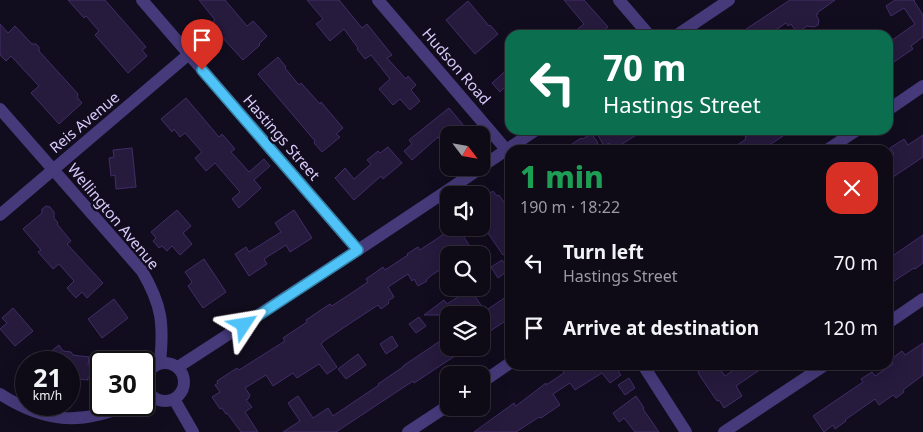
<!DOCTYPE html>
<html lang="en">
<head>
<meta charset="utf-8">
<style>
  body { margin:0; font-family:"Noto Sans",sans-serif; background:#17131f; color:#f1f3f6; height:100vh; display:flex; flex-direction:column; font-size:19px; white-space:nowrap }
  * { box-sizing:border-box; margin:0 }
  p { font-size:16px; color:#9b9aa1 }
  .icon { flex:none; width:28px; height:28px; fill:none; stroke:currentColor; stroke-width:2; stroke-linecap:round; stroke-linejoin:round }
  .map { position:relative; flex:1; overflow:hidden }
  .sheet { position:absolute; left:505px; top:145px; width:388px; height:225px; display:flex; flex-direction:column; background:#0e0a16; border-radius:15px; box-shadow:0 5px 20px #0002,0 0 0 1px #2e2b35 }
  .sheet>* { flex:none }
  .guide { position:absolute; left:505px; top:30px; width:388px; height:105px; border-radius:15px; box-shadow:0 5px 20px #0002,0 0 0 1px #2e2b35; background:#0b6e4f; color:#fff; overflow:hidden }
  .needle { width:32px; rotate:121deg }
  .fabs { position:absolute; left:440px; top:126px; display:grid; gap:10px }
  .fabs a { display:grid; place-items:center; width:50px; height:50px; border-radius:10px; background:#0e0a16; box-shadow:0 5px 20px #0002,0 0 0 1px #2e2b35; font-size:25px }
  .speed { position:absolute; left:15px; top:351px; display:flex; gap:10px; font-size:25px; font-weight:700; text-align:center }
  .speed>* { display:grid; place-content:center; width:65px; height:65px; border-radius:50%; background:#0e0a16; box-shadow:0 5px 20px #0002,0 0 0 1px #2e2b35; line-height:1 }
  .speed small { font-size:12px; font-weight:400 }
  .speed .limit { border:2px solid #111; border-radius:8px; background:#fff; color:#111 }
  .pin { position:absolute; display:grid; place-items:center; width:42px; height:42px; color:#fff; margin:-51px -21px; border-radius:50% 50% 50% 0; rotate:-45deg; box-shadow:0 0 5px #0007 }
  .pin .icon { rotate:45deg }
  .me { position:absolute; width:55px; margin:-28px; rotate:57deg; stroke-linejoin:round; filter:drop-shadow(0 0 4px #0008) }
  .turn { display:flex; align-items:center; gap:18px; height:105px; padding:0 15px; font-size:22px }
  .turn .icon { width:65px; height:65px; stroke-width:2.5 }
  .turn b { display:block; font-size:35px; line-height:42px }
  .round { display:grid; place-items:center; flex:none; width:52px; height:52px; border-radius:15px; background:#17131f }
  .head { display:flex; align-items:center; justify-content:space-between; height:85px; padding:0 15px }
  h1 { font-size:30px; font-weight:800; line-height:38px; color:#1e9e55 }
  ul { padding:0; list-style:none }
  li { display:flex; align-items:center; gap:15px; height:65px; padding:0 15px }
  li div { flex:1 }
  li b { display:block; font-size:19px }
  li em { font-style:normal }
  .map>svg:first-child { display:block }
</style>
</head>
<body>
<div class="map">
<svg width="923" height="432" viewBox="0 0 923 432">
  <rect width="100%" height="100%" fill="#120d1e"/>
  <g fill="#261a3d" stroke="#422d68">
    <polygon points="68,0 105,0 146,47 142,50 147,56 128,73 95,35 99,31 86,16 84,18"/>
    <polygon points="199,0 225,0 247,26 253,21 267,36 259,44 260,45 243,60 210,24 215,20"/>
    <polygon points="307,0 339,0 362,28 367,24 392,55 387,58 406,79 408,76 416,85 411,90 420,101 410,110 400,99 393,105 379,89 390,79 371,55 365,59 357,49 358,48 344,29 330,41 316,24 323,19"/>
    <polygon points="564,0 584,0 608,27 604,30 608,35 570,35 584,24"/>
    <polygon points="790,0 835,0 817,13 818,14 816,15 819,20 818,25 814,27 807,26 797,33 791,24 788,26 786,23 768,35 737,35"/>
    <polygon points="895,0 915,0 914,1 923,15 923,37 911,46 913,49 888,66 888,43 915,24 904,8 891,16 886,6"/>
    <polygon points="468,1 489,26 490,25 498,34 475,54 446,20"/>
    <polygon points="0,24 8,33 15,26 32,44 36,44 39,47 39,51 78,94 77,97 82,103 59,124 31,93 39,86 11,56 6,61 0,55"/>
    <polygon points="278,57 286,67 285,68 299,85 301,83 320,104 321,102 343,128 336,134 340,137 322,152 314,143 315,141 258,74"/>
    <polygon points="510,67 510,95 504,88 500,92 492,83"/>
    <polygon points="186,98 219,137 222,134 235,149 231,152 249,172 264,159 270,166 254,180 261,188 239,208 232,199 240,192 215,163 206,171 195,158 202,152 185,133 180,137 174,129 172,132 161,119"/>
    <polygon points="449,108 464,126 459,130 464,135 449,135 449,150 438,137 412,160 404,151 412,144 409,140"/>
    <polygon points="595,130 644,130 613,150 609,143 604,146"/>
    <polygon points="756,130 792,130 762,150 730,150 746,139 745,137"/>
    <polygon points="592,134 598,143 589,149 589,150 563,150 581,138 582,139"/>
    <polygon points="923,135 923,157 893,177 888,168 888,158 894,154 890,148 904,139 908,145"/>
    <polygon points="388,147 402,163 383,179 381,176 354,200 335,178 345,168 354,179 371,164 367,160 378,151 380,153"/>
    <polygon points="132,148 136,187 116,189 115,175 111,176 109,158 114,157 113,150"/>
    <polygon points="493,191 497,196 499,195 510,211 510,251 503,255 481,223 481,199"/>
    <polygon points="46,206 50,207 54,212 54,218 58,223 57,224 71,241 67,244 103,283 87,298 82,292 76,298 67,288 74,281 59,264 53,269 38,252 41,250 23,229 42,213 42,209"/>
    <polygon points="177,210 191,226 183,233 192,244 180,255 172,246 167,251 162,246 159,248 153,241 156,238 151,232"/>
    <polygon points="294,210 312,238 290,252 286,245 264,259 267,264 249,276 235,254 246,247 249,252 281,232 275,223"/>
    <polygon points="453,228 458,228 471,248 470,251 465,255 449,255 449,264 432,275 426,280 427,281 418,286 414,279 412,281 408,274 388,287 394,297 388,301 389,303 381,309 378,305 349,324 324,341 321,344 337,367 327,374 319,364 297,378 293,373 273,386 266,375 245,388 250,395 248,399 246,400 252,407 245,412 258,432 241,432 227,413 226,414 222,408 220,409 212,397 220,392 215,385 218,383 217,381 237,368 239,370 285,341 283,338 307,322 306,320 330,304 332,306 368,282 366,279 383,267 385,270 408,255 407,254 418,247 420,250"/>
    <polygon points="923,235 923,263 915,269 914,268 888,285 888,259"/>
    <polygon points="204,259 226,292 203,308 188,286 192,282 185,272"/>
    <polygon points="502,260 509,270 498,278 491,267"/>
    <polygon points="470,289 485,311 506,297 510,304 510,318 481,337 481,315 424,315 444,300 447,304"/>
    <polygon points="114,299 128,318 102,338 88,319"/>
    <polygon points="13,308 33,331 15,346 0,329 7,323 2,318"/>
    <polygon points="419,317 426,326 416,333 409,324"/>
    <polygon points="449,335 449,348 467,348 414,383 413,381 336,432 283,432 300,421 288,403 298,396 313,418 328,408 333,416 379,385 378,384 403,367 403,366"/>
    <polygon points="392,336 398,346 386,354 380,344"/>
    <polygon points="923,343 923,375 903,390 904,392 896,398 893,395 879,405 875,399 845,420 846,421 835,429 833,425 824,432 813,416 863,382 861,379 872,372 875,376 893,364 890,360 902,351 905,355"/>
    <polygon points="59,345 63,351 71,352 73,355 89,357 88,365 92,365 97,371 95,379 88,377 88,380 69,378 69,362 38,362"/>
    <polygon points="358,354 366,365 346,379 338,369"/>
    <polygon points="572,365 614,365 621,375 610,383 602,373 575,390 570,383 553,394 560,405 541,418 539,417 516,432 474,432 514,403 516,406 546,383 546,385 564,373 563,371"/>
    <polygon points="694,365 717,365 725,376 741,365 767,365 736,386 742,396 724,408 719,400 717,401 698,373 699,373"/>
    <polygon points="629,378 635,388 625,395 618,385"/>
    <polygon points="636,396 644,408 643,409 659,432 635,432 624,418 619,422 613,413"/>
  </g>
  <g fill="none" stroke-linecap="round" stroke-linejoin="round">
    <g stroke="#463a7a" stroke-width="12">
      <polyline points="142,0 358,250"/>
      <polyline points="378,0 510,154"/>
      <polyline points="619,0 649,35"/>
      <polyline points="677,35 729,0"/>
      <path d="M0 109 142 271C162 305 164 324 160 363"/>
      <polyline points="888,110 923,86"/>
      <polyline points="827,150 857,130"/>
      <polyline points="481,167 536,130"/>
      <polyline points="0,215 189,54"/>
      <polyline points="888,323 923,299"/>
      <circle cx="165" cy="382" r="19"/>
      <polyline points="643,365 686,432"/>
      <polyline points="178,367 358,250 481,168"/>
      <polyline points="481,383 510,363"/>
      <path d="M0 394C44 422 79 426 127 405"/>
      <polyline points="174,399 193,432"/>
      <polyline points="408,432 449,405"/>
      <polyline points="724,432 825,365"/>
    </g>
  </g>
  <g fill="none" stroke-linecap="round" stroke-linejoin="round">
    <g stroke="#337fa1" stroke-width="12">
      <polyline id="route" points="202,70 358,250 244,325"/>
    </g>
    <use href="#route" stroke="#4fc3f7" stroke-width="9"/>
  </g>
  <g text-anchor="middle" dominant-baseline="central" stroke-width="5" stroke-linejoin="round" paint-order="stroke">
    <g font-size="15" fill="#d9ccfc" stroke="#120d1e">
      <text transform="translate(457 66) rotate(49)">Hudson Road</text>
      <text transform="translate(84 122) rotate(-40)">Reis Avenue</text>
      <text transform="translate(282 137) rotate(49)">Hastings Street</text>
      <text transform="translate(114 216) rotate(50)">Wellington Avenue</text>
    </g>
  </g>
</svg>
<div class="fabs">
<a><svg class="needle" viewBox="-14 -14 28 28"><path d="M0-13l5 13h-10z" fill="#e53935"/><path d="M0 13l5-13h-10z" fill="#9b9aa1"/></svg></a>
<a><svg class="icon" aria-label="sound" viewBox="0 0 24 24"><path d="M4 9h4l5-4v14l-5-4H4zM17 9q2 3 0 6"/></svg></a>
<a><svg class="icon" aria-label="search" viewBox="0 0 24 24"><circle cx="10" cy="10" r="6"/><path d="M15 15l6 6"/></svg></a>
<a><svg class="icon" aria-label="layers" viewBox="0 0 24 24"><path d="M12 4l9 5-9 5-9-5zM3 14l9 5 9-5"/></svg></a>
<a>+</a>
</div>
<div class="speed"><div>21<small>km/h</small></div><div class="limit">30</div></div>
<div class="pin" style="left:202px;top:70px;background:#d93025"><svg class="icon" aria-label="arrive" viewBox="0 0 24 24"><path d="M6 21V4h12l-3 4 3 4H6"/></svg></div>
<svg class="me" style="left:244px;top:325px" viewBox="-20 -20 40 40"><path d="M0-17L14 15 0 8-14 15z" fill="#4fc3f7" stroke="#fff" stroke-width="4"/></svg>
<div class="guide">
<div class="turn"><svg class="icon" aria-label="left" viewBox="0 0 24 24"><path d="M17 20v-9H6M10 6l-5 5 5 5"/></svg><div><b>70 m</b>Hastings Street</div></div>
</div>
<section class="sheet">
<div class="head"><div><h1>1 min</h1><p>190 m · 18:22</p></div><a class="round" style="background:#d93025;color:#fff"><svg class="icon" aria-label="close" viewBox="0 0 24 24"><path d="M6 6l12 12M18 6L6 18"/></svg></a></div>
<ul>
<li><svg class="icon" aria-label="left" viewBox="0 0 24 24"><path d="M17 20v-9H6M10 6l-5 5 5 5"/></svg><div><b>Turn left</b><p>Hastings Street</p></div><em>70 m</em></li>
<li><svg class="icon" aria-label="arrive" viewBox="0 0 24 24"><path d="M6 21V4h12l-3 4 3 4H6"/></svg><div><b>Arrive at destination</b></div><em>120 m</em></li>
</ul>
</section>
</div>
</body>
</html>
